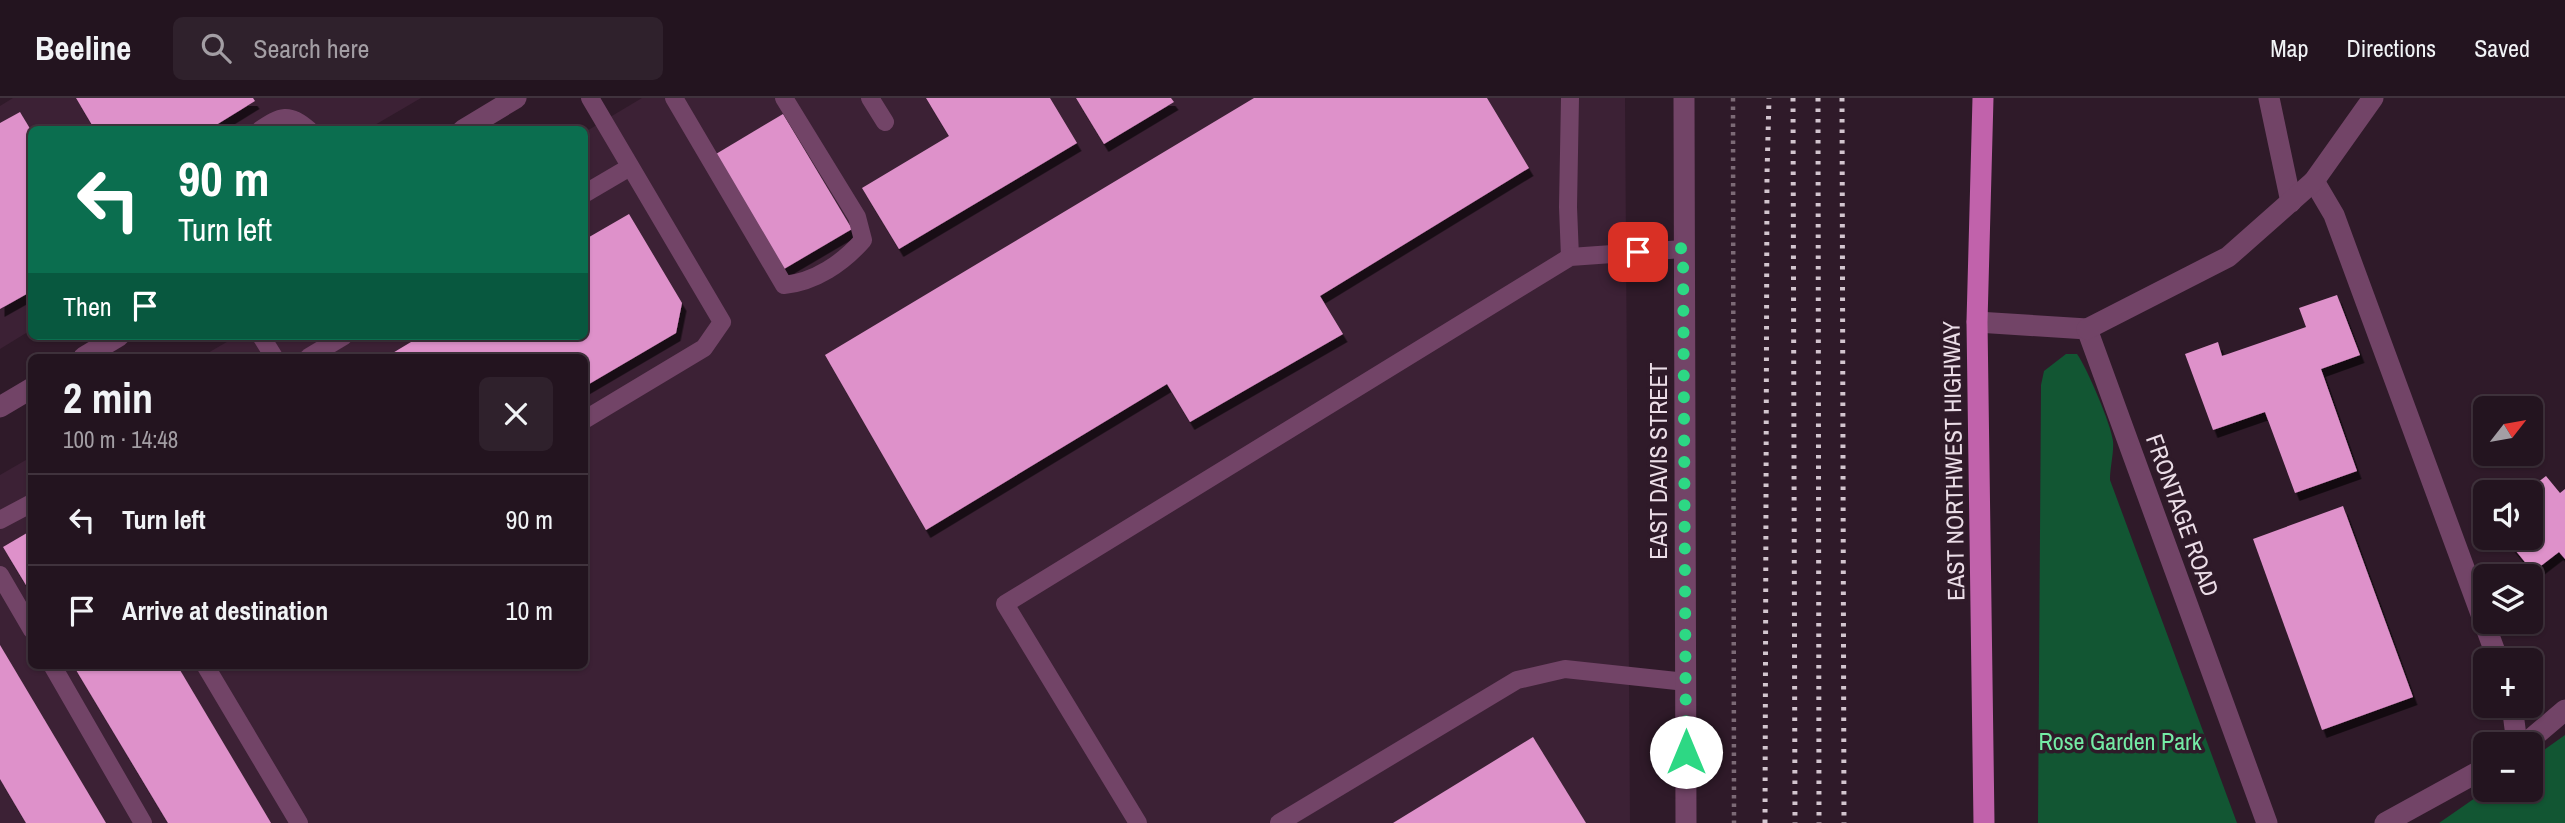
<!DOCTYPE html>
<html lang="en">
<head>
<meta charset="utf-8">
<style>
  body { margin:0; font-family:"Archivo Narrow",sans-serif; background:#2f212c; color:#f1f3f6; height:100vh; display:flex; flex-direction:column; font-size:26px; white-space:nowrap }
  * { box-sizing:border-box; margin:0 }
  p { font-size:23px; color:#a39ea4 }
  .icon { flex:none; width:38px; height:38px; fill:none; stroke:currentColor; stroke-width:2; stroke-linecap:round; stroke-linejoin:round }
  .map { position:relative; flex:1; overflow:hidden }
  .panel { position:absolute; left:28px; top:256px; width:560px; height:315px; display:flex; flex-direction:column; background:#23141f; border-radius:10px; box-shadow:0 2px 5px #0004,0 0 0 2px #40333d }
  .panel>* { flex:none }
  .banner { position:absolute; left:28px; top:28px; width:560px; height:214px; border-radius:10px; box-shadow:0 2px 5px #0004,0 0 0 2px #40333d; background:#0b6e4f; color:#fff; overflow:hidden }
  .needle { width:46px; rotate:59deg }
  .fabs { position:absolute; left:2473px; top:298px; display:grid; gap:14px }
  .fabs a { display:grid; place-items:center; width:70px; height:70px; border-radius:10px; background:#23141f; box-shadow:0 2px 5px #0004,0 0 0 2px #40333d; font-size:35px }
  .pin { position:absolute; display:grid; place-items:center; width:60px; height:60px; color:#fff; margin:-30px; border-radius:14px; box-shadow:0 4px 10px #0006 }
  .me { position:absolute; width:77px; margin:-38px; rotate:0deg; stroke-linejoin:round; filter:drop-shadow(0 0 5px #0008) }
  .turn { display:flex; align-items:center; gap:24px; height:147px; padding:0 35px; font-size:32px }
  .turn .icon { width:91px; height:91px; stroke-width:2.5 }
  .turn b { display:block; font-size:49px; line-height:60px }
  .then { display:flex; align-items:center; height:66px; padding:0 35px; background:#0003; gap:14px; font-size:26px }
  .round { display:grid; place-items:center; flex:none; width:74px; height:74px; border-radius:10px; background:#2f212c }
  .headline { display:flex; align-items:center; justify-content:space-between; height:119px; padding:0 35px }
  h1 { font-size:42px; font-weight:700; line-height:52px }
  ul { padding:0; list-style:none }
  li { display:flex; align-items:center; gap:21px; height:91px; padding:0 35px; border-top:2px solid #40333d }
  li div { flex:1 }
  li b { display:block; font-size:26px }
  li em { font-style:normal }
  header { display:flex; align-items:center; gap:42px; box-sizing:border-box; height:98px; padding:0 35px; background:#23141f; border-bottom:2px solid #40333d }
  header strong { font-size:33px }
  nav { display:flex; gap:38px; margin-inline-start:auto; font-size:24px }
  .search { width:490px; height:63px; background:#2f212c; display:flex; align-items:center; gap:18px; box-sizing:border-box; padding:0 24px; border-radius:10px; color:#a39ea4; font-size:26px }
  .map>svg:first-child { display:block }
</style>
</head>
<body>
<header>
<strong>Beeline</strong>
<div class="search"><svg class="icon" aria-label="search" viewBox="0 0 24 24"><circle cx="10" cy="10" r="6"/><path d="M15 15l6 6"/></svg>Search here</div>
<nav><a>Map</a><a>Directions</a><a>Saved</a></nav>
</header>
<div class="map">
<svg width="2565" height="725" viewBox="0 0 2565 725">
  <defs>
    <filter id="shadow"><feDropShadow dx="4.5" dy="8" stdDeviation="0" flood-color="#0009"/></filter>
  </defs>
  <rect width="100%" height="100%" fill="#2f1a29"/>
  <g fill="#3c2135">
    <polygon points="13,0 421,0 368,31 32,32 31,232 0,251 0,8"/>
    <polygon points="642,0 1625,0 1630,725 0,725 0,377 31,359 32,567 584,567 584,259 201,259 237,238 584,238 585,34"/>
  </g>
  <g fill="#125633">
    <path d="M2066 256H2077C2087 270 2111 326 2113 343 2114 355 2110 369 2110 382L2237 725H2038L2041 287 2044 273Z"/>
    <polygon points="2565,637 2565,725 2439,725 2488,691 2530,691 2531,661"/>
  </g>
  <g fill="#de91ca" filter="url(#shadow)">
    <polygon points="76,0 253,0 255,3 208,32 95,32"/>
    <polygon points="926,0 1050,0 1077,45 899,151 862,90 949,38"/>
    <polygon points="1076,0 1171,0 1174,4 1104,46"/>
    <polygon points="1254,0 1487,0 1529,70 1320,198 1343,236 1190,324 1167,286 926,432 825,257"/>
    <polygon points="20,14 32,34 32,193 0,211 0,25"/>
    <polygon points="783,16 852,131 784,171 716,56"/>
    <polygon points="629,116 682,205 676,235 584,289 584,259 386,259 421,238 584,238 584,142"/>
    <polygon points="2337,197 2360,257 2321,271 2357,373 2295,395 2265,314 2213,332 2185,256 2218,244 2222,258 2306,229 2299,210"/>
    <polygon points="2546,378 2560,395 2565,391 2565,461 2559,454 2533,474 2507,442 2511,439 2530,439 2530,424 2537,419 2530,411 2530,394 2525,394"/>
    <polygon points="2343,408 2413,599 2322,632 2253,441"/>
    <polygon points="32,432 32,497 3,449"/>
    <polygon points="0,547 106,725 26,725 0,681"/>
    <polygon points="73,567 177,567 271,725 168,725"/>
    <polygon points="1533,639 1586,725 1393,725"/>
  </g>
  <g fill="none" stroke-linecap="round" stroke-linejoin="round">
    <polyline stroke="#7c6a76" stroke-width="4.5" stroke-dasharray="3.5 5" stroke-linecap="butt" points="1733,0 1734,725"/>
    <g stroke="#724467" stroke-width="18">
      <path d="M674 0 784 187C815 184 843 165 863 142L857 119 784 0"/>
      <polyline points="870,0 885,24"/>
      <path d="M260 32C281 18 289 14 309 32"/>
      <polyline points="584,96 630,69"/>
      <polyline points="1570,159 1568,109 1570,0"/>
      <polyline points="261,238 274,259"/>
      <polyline points="309,259 344,238"/>
      <polyline points="584,322 704,250 722,224 590,0"/>
      <polyline points="0,422 32,405"/>
      <polyline points="0,477 32,532"/>
      <polyline points="52,567 143,725"/>
      <polyline points="205,567 299,725"/>
      <polyline points="1138,725 1005,506 1570,159 1683,151"/>
      <polyline points="1279,725 1517,582 1565,571 1686,584"/>
    </g>
    <g stroke="#724467" stroke-width="21">
      <polyline points="2269,0 2291,104"/>
      <polyline points="2314,83 2334,117 2498,562"/>
      <polyline points="1977,224 2087,231"/>
      <polyline points="2087,231 2267,725"/>
      <polyline points="2087,231 2228,159 2314,83 2373,0"/>
      <polyline points="2512,607 2517,646"/>
      <polyline points="2525,646 2565,612"/>
      <polyline points="2385,725 2485,670"/>
    </g>
    <g stroke="#724467" stroke-width="21">
      <polyline points="1684,0 1686,725"/>
      <polyline points="463,32 516,0"/>
      <polyline points="84,259 119,238"/>
      <polyline points="0,309 32,290"/>
    </g>
    <polyline stroke="#c162ab" stroke-width="21" points="1983,0 1977,224 1984,725"/>
    <g stroke="#d3c5cf" stroke-width="5" stroke-dasharray="3.5 7" stroke-linecap="butt">
      <polyline points="1793,0 1795,725"/>
      <polyline points="1818,0 1819,725"/>
      <polyline points="1842,0 1844,725"/>
      <polyline points="1765,725 1767,76 1769,0"/>
    </g>
  </g>
  <g fill="none" stroke-linecap="round" stroke-linejoin="round">
    <polyline stroke="#2dd884" stroke-width="12" stroke-dasharray="0 21.6" points="1638,154 1683,150 1686,654"/>
  </g>
  <g text-anchor="middle" dominant-baseline="central" stroke-width="7" stroke-linejoin="round" paint-order="stroke">
    <g font-size="24" fill="#ebdde7" stroke="#2f1a29">
      <text transform="translate(1658 363) rotate(-90)">EAST DAVIS STREET</text>
      <text transform="translate(1953 363) rotate(-91)">EAST NORTHWEST HIGHWAY</text>
      <text transform="translate(2183 417) rotate(70)">FRONTAGE ROAD</text>
    </g>
    <g font-size="24" fill="#74eba5" stroke="#2f1a29">
      <text x="2120" y="643">Rose Garden Park</text>
    </g>
  </g>
</svg>
<div class="fabs">
<a><svg class="needle" viewBox="-14 -14 28 28"><path d="M0-13l5 13h-10z" fill="#e53935"/><path d="M0 13l5-13h-10z" fill="#a39ea4"/></svg></a>
<a><svg class="icon" aria-label="sound" viewBox="0 0 24 24"><path d="M4 9h4l5-4v14l-5-4H4zM17 9q2 3 0 6"/></svg></a>
<a><svg class="icon" aria-label="layers" viewBox="0 0 24 24"><path d="M12 4l9 5-9 5-9-5zM3 14l9 5 9-5"/></svg></a>
<a>+</a>
<a>−</a>
</div>
<div class="pin" style="left:1638px;top:154px;background:#d93025"><svg class="icon" aria-label="arrive" viewBox="0 0 24 24"><path d="M6 21V4h12l-3 4 3 4H6"/></svg></div>
<svg class="me" style="left:1686px;top:654px" viewBox="-20 -20 40 40"><circle r="19" fill="#fff"/><path d="M0-13L10 11 0 6-10 11z" fill="#2dd884"/></svg>
<div class="banner">
<div class="turn"><svg class="icon" aria-label="left" viewBox="0 0 24 24"><path d="M17 20v-9H6M10 6l-5 5 5 5"/></svg><div><b>90 m</b>Turn left</div></div>
<div class="then">Then<svg class="icon" aria-label="arrive" viewBox="0 0 24 24"><path d="M6 21V4h12l-3 4 3 4H6"/></svg></div>
</div>
<section class="panel">
<div class="headline"><div><h1>2 min</h1><p>100 m · 14:48</p></div><a class="round"><svg class="icon" aria-label="close" viewBox="0 0 24 24"><path d="M6 6l12 12M18 6L6 18"/></svg></a></div>
<ul>
<li><svg class="icon" aria-label="left" viewBox="0 0 24 24"><path d="M17 20v-9H6M10 6l-5 5 5 5"/></svg><div><b>Turn left</b></div><em>90 m</em></li>
<li><svg class="icon" aria-label="arrive" viewBox="0 0 24 24"><path d="M6 21V4h12l-3 4 3 4H6"/></svg><div><b>Arrive at destination</b></div><em>10 m</em></li>
</ul>
</section>
</div>
</body>
</html>
